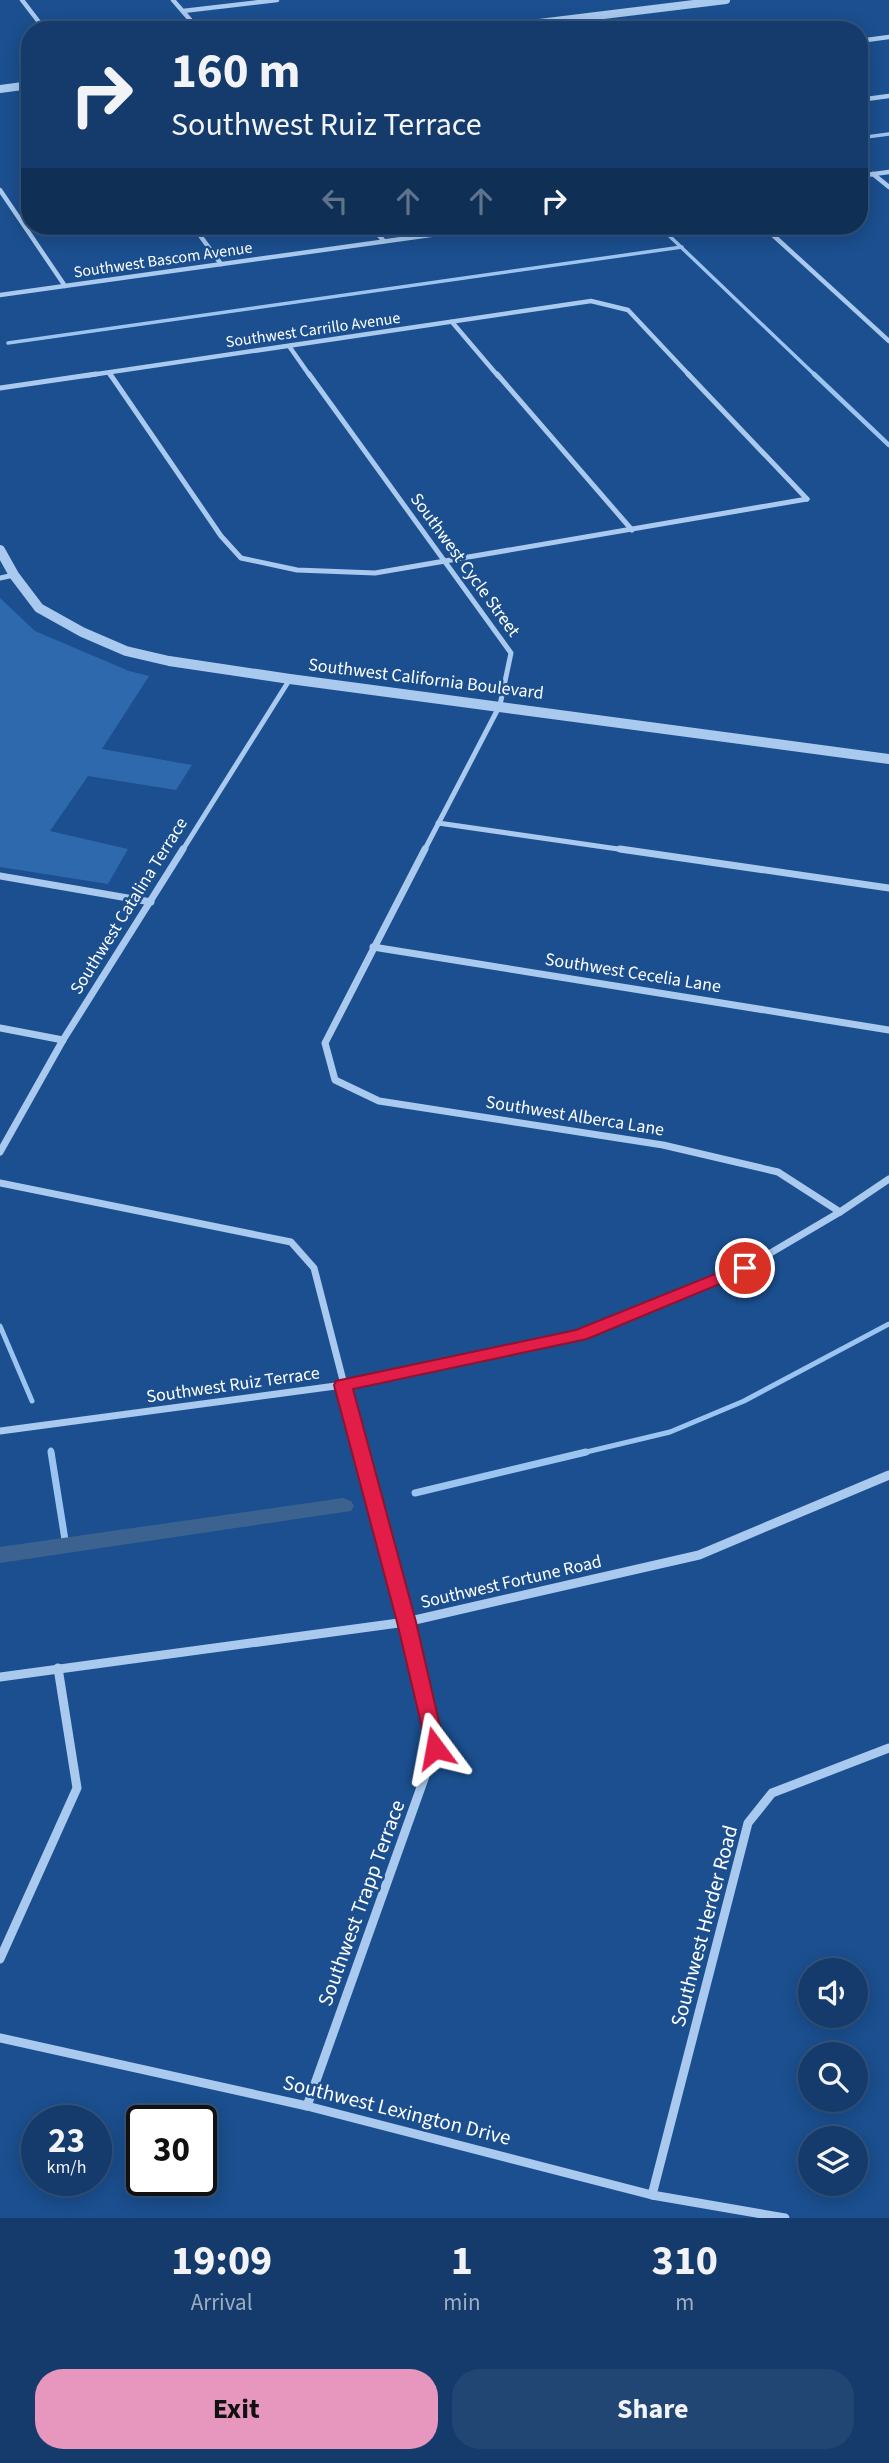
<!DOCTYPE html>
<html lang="en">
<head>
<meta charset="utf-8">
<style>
  body { margin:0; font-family:"Source Sans 3",sans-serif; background:#214673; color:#f1f3f6; height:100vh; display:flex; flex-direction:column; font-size:26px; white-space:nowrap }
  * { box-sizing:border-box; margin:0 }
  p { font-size:23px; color:#9dadc1 }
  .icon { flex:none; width:38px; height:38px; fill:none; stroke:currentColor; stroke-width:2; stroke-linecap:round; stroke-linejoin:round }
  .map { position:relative; height:2218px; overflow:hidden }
  .side { display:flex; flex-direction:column; background:#143b6b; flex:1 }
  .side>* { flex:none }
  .top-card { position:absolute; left:21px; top:21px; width:847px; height:214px; border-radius:28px; box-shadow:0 4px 18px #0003,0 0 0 2px #33557e; background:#143b6b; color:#f1f3f6; overflow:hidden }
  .buttons { position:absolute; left:798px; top:1958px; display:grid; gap:14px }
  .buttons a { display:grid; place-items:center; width:70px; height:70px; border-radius:50%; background:#143b6b; box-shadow:0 4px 18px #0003,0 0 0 2px #33557e; font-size:35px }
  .speed { position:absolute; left:21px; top:2105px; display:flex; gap:14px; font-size:35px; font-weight:700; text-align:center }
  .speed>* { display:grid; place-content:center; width:91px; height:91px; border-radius:50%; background:#143b6b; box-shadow:0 4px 18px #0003,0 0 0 2px #33557e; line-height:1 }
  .speed small { font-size:18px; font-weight:400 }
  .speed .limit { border:4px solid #111; border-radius:10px; background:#fff; color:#111 }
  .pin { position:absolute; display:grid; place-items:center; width:60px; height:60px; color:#fff; margin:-30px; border:4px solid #fff; border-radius:50%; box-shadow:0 2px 7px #0007 }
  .me { position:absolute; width:77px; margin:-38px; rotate:347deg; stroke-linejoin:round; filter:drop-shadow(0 0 5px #0008) }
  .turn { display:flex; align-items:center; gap:24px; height:147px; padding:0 35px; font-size:32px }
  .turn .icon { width:91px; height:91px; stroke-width:2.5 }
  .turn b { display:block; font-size:49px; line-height:60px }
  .lanes { display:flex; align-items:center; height:66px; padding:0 35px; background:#0003; justify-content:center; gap:35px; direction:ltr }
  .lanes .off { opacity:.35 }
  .eta { display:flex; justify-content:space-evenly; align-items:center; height:119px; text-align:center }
  .eta b { font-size:42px; font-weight:700; line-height:49px }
  .primary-button { display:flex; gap:14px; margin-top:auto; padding:14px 35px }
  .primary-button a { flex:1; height:80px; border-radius:28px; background:#e797bd; color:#111; font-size:28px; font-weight:700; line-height:80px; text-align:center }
  .primary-button a+a { background:#214673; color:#f1f3f6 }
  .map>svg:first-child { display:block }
</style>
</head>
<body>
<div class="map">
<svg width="889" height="2218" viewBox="0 0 889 2218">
  <rect width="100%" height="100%" fill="#1b4f8f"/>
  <polygon fill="#2e69ad" points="0,598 35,631 129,671 149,676 102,749 192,765 176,790 88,776 50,831 128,849 108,884 0,867"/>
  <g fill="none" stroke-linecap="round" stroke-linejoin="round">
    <g stroke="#9cc4f0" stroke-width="3.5">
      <polyline points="859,138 889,134"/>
      <polyline points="659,226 816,376"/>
      <polyline points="8,343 682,247"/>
    </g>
    <polyline stroke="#9cc4f0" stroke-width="4.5" points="814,374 889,445"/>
    <g stroke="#9cc4f0" stroke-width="5">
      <polyline points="0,1326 32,1401"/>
      <polyline points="51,1450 52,1454"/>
      <polyline points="578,1454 670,1432 744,1401 889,1324"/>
    </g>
    <g stroke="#9cc4f0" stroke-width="7">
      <polyline points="51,1452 66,1546"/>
      <polyline points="415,1493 586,1452"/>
    </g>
    <polygon fill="#3c6290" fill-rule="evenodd" points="343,1498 351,1501 354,1506 351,1511 0,1563 0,1547"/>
    <g stroke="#a9c9ee" stroke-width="4.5">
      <polyline points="22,0 45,30"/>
      <polyline points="173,0 199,30"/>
      <polyline points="183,11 277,0"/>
      <polyline points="859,41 889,37"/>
      <polyline points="859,100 889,96"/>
      <polyline points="873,174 889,187"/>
      <polyline points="859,176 889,172"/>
      <polyline points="0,190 65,286"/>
      <polyline points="193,226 221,264"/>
      <polyline points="370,226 384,241"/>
      <polyline points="763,226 889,341"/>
      <polyline points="0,295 495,226"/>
      <polyline points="452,322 498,376"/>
      <polyline points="289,346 310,376"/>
      <polyline points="109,373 111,376"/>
      <polyline points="84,376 591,301 628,310 690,376"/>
    </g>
    <g stroke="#a9c9ee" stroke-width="5">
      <polyline points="110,374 221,536 241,558 297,570 375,573 807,499"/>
      <polyline points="309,374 511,653 500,705 424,851"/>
      <polyline points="497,374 632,530"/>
      <polyline points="688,374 807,499"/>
      <polyline points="0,388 96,374"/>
      <polyline points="0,578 14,575"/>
      <polyline points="438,823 632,851"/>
      <polyline points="182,851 290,679"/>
    </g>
    <g stroke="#a9c9ee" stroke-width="7">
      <polyline points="425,849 325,1043 335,1080 379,1101 663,1145 778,1172 840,1212"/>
      <polyline points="620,849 889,888"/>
      <polyline points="0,876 151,902"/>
      <polyline points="373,947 889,1030"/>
      <polyline points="0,1028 63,1040"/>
      <polyline points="0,1152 63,1040 183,849"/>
      <polyline points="0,1183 291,1242 314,1268 362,1454"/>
      <polyline points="0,1431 343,1385 580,1335 745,1268 840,1212 889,1179"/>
    </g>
    <g stroke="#a9c9ee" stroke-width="9">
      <polyline points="0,1677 406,1622 699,1555 889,1475"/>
      <polyline points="0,1959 77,1788 58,1668"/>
      <polyline points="0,2038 307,2106 652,2195 785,2218"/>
      <polyline points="307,2106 435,1748 362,1452"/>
      <polyline points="652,2195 748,1823 772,1793 889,1748"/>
    </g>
    <g stroke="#a9c9ee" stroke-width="8">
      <polyline points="482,30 726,0"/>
      <polyline points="0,89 30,85"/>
    </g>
    <polyline stroke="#a9c9ee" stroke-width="10" points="0,550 14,575 39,608 82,632 126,651 169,661 290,679 889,759"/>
  </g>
  <polygon fill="#e11d48" stroke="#92132f" stroke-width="2" points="745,1262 751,1264 753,1268 751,1271 587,1339 353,1389 416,1622 445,1748 442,1753 435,1755 428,1753 397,1622 334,1385 336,1381 576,1330"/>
  <g text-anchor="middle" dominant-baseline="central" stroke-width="5" stroke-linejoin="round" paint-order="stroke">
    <g font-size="16" fill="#fff" stroke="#1b4f8f">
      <text transform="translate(163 260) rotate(-8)">Southwest Bascom Avenue</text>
      <text transform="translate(313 330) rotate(-8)">Southwest Carrillo Avenue</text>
    </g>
    <g font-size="18" fill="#fff" stroke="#1b4f8f">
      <text transform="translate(465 565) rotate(54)">Southwest Cycle Street</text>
      <text transform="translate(426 679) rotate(7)">Southwest California Boulevard</text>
      <text transform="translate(129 906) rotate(-58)">Southwest Catalina Terrace</text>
      <text transform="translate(633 973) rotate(9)">Southwest Cecelia Lane</text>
      <text transform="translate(575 1116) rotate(9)">Southwest Alberca Lane</text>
      <text transform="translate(233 1385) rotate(-8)">Southwest Ruiz Terrace</text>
      <text transform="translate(511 1582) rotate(-13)">Southwest Fortune Road</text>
    </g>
    <g font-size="21" fill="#fff" stroke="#1b4f8f">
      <text transform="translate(361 1903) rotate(-70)">Southwest Trapp Terrace</text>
      <text transform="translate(704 1926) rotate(-75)">Southwest Herder Road</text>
      <text transform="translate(397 2110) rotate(14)">Southwest Lexington Drive</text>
    </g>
  </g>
</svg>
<div class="buttons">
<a><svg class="icon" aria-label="sound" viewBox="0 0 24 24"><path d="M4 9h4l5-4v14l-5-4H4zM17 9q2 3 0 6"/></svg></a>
<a><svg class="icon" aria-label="search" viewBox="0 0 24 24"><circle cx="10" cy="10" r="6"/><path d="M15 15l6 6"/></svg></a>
<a><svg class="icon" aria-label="layers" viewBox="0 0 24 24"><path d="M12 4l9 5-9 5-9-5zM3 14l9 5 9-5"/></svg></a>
</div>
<div class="speed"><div>23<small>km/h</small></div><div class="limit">30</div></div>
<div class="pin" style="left:745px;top:1268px;background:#d93025"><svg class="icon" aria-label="arrive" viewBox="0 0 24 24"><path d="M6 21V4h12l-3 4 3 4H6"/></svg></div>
<svg class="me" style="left:435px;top:1748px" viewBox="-20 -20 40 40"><path d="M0-17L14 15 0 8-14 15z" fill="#e11d48" stroke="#fff" stroke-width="4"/></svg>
<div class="top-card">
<div class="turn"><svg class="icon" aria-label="right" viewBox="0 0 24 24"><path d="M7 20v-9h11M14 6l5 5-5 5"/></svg><div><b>160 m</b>Southwest Ruiz Terrace</div></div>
<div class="lanes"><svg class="icon off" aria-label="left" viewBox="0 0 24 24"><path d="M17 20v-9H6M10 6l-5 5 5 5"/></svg><svg class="icon off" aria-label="ahead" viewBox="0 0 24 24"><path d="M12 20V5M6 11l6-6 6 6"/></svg><svg class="icon off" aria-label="ahead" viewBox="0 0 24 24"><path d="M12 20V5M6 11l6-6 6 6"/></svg><svg class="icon" aria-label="right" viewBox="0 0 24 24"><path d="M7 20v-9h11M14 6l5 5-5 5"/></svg></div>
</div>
</div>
<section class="side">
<div class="eta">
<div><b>19:09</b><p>Arrival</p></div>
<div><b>1</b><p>min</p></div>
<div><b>310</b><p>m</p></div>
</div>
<div class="primary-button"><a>Exit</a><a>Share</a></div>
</section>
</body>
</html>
